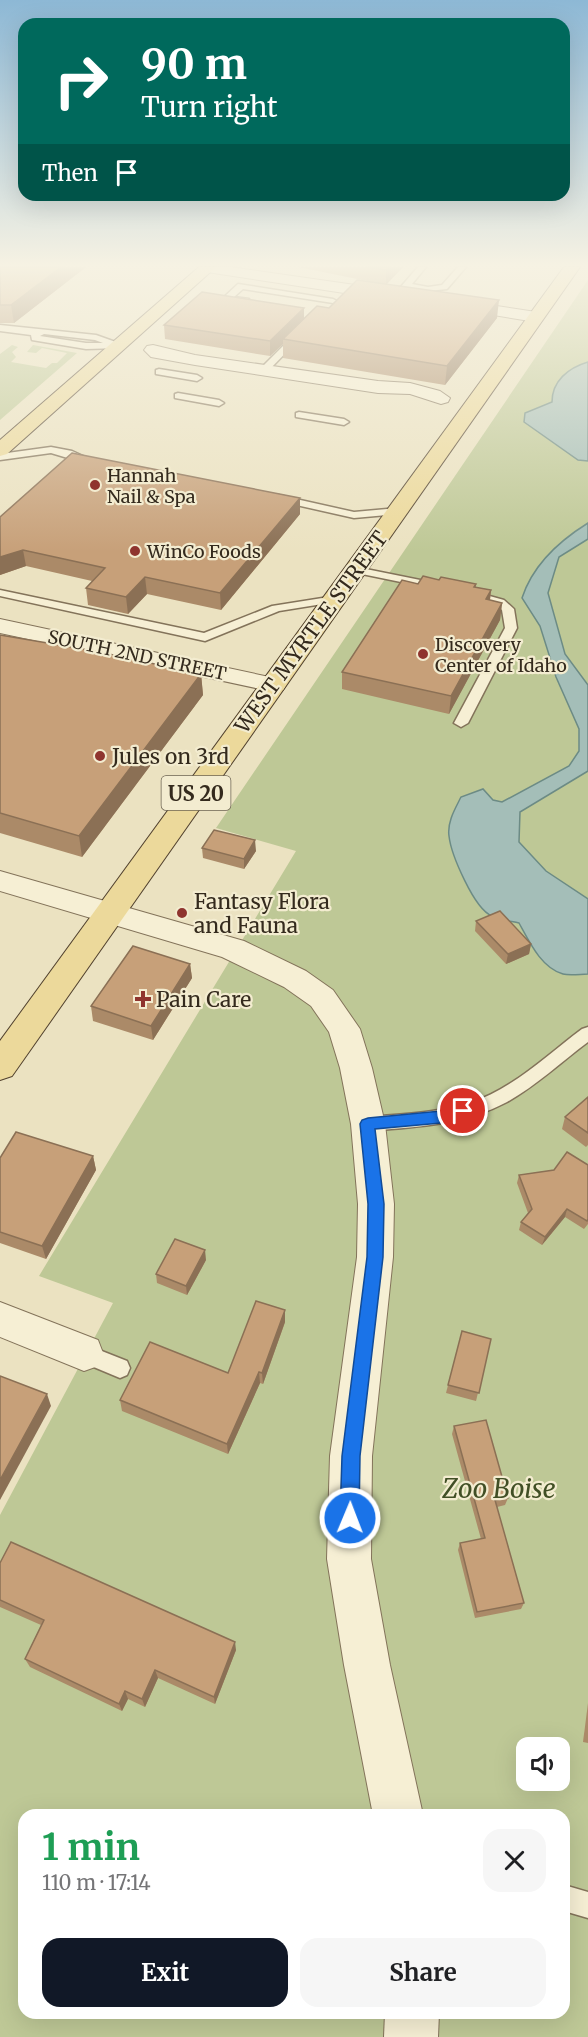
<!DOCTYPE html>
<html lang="en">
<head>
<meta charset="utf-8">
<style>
  body { margin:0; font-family:Merriweather,serif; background:#f6f6f6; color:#202124; height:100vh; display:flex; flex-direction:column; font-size:22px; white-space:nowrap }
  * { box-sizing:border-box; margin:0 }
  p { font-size:20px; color:#757577 }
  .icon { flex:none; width:33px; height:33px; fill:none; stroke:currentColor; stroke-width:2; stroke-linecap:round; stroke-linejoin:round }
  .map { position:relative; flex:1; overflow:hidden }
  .drawer { position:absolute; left:18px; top:1809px; width:552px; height:210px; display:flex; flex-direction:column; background:#fff; border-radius:18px; box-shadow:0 6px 24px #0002 }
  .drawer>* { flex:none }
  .guide { position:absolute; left:18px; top:18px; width:552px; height:183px; border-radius:18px; box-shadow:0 6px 24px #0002; background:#00695c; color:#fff; overflow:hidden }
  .controls { position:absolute; left:516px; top:1737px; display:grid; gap:12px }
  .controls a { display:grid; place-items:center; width:54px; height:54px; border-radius:12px; background:#fff; box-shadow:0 6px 24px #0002; font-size:30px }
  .pin { position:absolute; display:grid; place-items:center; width:51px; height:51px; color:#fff; margin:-26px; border:3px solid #fff; border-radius:50%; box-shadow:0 2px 6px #0007 }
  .me { position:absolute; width:66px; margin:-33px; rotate:1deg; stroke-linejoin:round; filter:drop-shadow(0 0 4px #0008) }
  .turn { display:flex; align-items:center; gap:21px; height:126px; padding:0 24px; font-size:27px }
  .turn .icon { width:78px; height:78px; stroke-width:2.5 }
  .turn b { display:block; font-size:42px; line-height:51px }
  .then { display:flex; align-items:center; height:57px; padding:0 24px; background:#0003; gap:12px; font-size:22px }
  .round { display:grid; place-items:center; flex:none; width:63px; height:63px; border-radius:18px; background:#f6f6f6 }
  .head { display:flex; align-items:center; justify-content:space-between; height:102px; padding:0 24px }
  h1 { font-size:36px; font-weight:700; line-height:45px; color:#1e9e55 }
  .button { display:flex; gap:12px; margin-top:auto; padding:12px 24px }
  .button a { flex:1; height:69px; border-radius:18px; background:#111827; color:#fff; font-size:24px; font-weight:700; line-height:69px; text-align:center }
  .button a+a { background:#f6f6f6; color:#202124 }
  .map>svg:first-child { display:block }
</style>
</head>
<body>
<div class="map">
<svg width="588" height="2037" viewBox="0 0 588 2037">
  <rect width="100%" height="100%" fill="#ebe2c1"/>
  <g fill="#bec896" fill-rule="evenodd">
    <path d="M588 280V2037H0V1515L113 1303 39 1276 296 851 216 828ZM526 1748H560V1780H526ZM24 1815H564V2013H24Z"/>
    <polygon points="12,345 18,347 12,352 16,357 11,362 46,368 52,363 57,363 67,353 42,348 36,353 27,352 33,345 77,353 0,420 0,354"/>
  </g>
  <g fill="#a4beb8" stroke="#6c8b85" stroke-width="1.5">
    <path d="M588 362V461L578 460 524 422 525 413 552 402C552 381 568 368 588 362Z"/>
    <path d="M588 523V539L559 557 548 593 565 654 588 685V771L520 812 519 842 546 871 588 899V974C581 974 570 976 563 974 541 968 529 941 519 923 510 921 500 920 492 916 474 909 451 854 449 836 447 822 455 809 461 797L483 789 493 800 502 802 569 766 579 751V729L556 677 540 626 522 598C533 564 559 541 588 523Z"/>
  </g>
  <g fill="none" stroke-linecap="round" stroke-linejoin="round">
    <g stroke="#83735a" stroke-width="3">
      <g id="service">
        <polygon points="418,267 426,267 412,284 428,287 442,285 458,267 466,267 447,289 428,291 408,289 405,293 399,293 399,289"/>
        <polygon points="238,284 333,299 337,301 333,303 243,289 234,297 249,299 249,303 224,301 224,297"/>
        <path d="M0 325 96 335 124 345 120 348 86 349 32 340 31 335 0 331ZM44 334 95 340 103 343H86L40 336Z"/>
        <polygon points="295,334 302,336 268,371 262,371 262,367"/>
        <polygon points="159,369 197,375 202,378 197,381 156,374 156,370"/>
        <polygon points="178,393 219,400 224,403 219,406 175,398 175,394"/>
        <polygon points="299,412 344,419 349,422 344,425 296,417 296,413"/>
        <polygon points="51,447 72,451 96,462 91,465 51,453 0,460 0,454"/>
        <polygon points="278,495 354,512 398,508 403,511 398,514 354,518 274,500 273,498"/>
        <polygon points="356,567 440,584 446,587 440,590 352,572 350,570"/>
        <polygon points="0,590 204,633 272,606 335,596 341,599 335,602 279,611 205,641 0,596"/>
        <polygon points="468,590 504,600 514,609 517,628 468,723 461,727 454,723 505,628 502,610 496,604 464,595 464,591"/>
        <path d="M588 1027V1042C561 1062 536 1086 507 1102 464 1125 415 1127 368 1131L362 1129 359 1124 362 1119 368 1117C402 1114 437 1113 470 1103 513 1089 547 1055 582 1029Z"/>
        <polygon points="84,1344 127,1361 130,1368 127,1375 120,1378 77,1360 74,1353 77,1346"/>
        <polygon points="564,1885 588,1892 588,1918 564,1911"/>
      </g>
    </g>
    <g stroke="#83735a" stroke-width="2">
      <g id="minor">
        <polygon points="200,267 230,267 390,290 398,295 390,300 207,272 202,271"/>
        <polygon points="457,300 536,312 544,317 536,322 451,308 449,305 451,302"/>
        <polygon points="0,619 274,678 283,680 286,685 283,690 274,692 0,633"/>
        <polygon points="0,871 244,941 306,971 333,990 360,1029 372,1068 385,1124 394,1204 393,1257 372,1456 371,1559 390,1665 423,1815 373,1815 344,1665 327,1559 330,1456 357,1257 358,1204 351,1124 340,1068 329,1032 311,1006 284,987 222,957 0,891"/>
        <polygon points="0,1302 98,1340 103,1353 98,1366 84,1371 0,1337"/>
        <polygon points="385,2013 439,2013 438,2037 384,2037"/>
      </g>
    </g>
    <g stroke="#83735a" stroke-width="2">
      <polygon id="tertiary" points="153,345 195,355 378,381 410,383 440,391 450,398 448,402 441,404 410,394 378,393 195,365 151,357 144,350 147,346"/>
    </g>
    <g stroke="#51412e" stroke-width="2">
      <g id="primary">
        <polygon points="199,267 216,267 7,454 0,456 0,440"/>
        <polygon points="564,267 580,267 12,1076 0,1080 0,1041"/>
      </g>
    </g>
    <use href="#service" fill="#f6efd4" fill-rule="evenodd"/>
    <use href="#minor" fill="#f6efd4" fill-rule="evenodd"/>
    <use href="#tertiary" fill="#f6efd4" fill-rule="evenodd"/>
    <use href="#primary" fill="#ecd99b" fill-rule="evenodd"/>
  </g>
  <g fill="#ab8a68">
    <polygon points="0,267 86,267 14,323 0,323"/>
    <polygon points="298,267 403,267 386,284 497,318 445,385 283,358 283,344 270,356 165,339 164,325 304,308 304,319 329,308 372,282"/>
    <polygon points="300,498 300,514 221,610 147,594 128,614 88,605 86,588 92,581 26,566 0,575 0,517"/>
    <polygon points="439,580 476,584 476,587 491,590 490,600 502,603 500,620 449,714 342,689 342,672"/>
    <polygon points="0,635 201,674 203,695 82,857 0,833"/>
    <polygon points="202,848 256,851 244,869 203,858"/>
    <polygon points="476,921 531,944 529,954 506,964 475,931"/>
    <polygon points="190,964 192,978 153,1040 93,1021 91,1006"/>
    <polygon points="588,1097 588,1145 586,1147 562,1129 565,1117"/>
    <polygon points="93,1156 96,1170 46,1259 0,1243 0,1158"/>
    <polygon points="588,1165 588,1224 584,1229 565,1217 542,1245 519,1230 521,1222 528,1213 517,1183 519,1175"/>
    <polygon points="206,1260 187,1295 157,1283 156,1274"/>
    <polygon points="285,1310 285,1322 263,1384 260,1383 228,1454 122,1411 120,1400 228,1373"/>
    <polygon points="462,1331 491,1339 476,1401 446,1393"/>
    <polygon points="454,1426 508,1498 505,1505 497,1507 524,1603 521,1609 475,1618 458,1550 460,1543 481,1539 452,1434"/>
    <polygon points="0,1563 236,1650 215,1704 158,1678 145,1707 128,1699 122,1711 30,1667 25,1659 41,1625 0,1607"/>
    <polygon points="588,1703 588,1743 583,1742"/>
  </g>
  <g fill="#8b7055">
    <polygon points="61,267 86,267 14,323 11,305"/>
    <polygon points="390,267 403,267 386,285 386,270"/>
    <polygon points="499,300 497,318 445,385 447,366"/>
    <polygon points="304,308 304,322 283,339 283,344 270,356 270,341"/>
    <polygon points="300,498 300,514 221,610 220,593"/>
    <polygon points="23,550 26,566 0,575 0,557"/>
    <polygon points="145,577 147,594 128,614 126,597"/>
    <polygon points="491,590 489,608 486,599"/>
    <polygon points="502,603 500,620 449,714 451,696"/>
    <polygon points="201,674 203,695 82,857 79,836"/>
    <polygon points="255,840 256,851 244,869 244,859"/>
    <polygon points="531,944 529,954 506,964 508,954"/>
    <polygon points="190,964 192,978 153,1040 151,1026"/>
    <polygon points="93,1156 96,1170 46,1259 42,1246"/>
    <polygon points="567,1209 565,1217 542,1245 545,1237"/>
    <polygon points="205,1250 206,1260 187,1295 186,1286"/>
    <polygon points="285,1310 285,1322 263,1384 262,1373"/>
    <polygon points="259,1372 260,1383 228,1454 227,1444"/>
    <polygon points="47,1394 51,1406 0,1500 0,1480"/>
    <polygon points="235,1642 236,1650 215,1704 214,1697"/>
    <polygon points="155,1670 158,1678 145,1707 142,1699"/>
    <polygon points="125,1691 128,1699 122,1711 119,1704"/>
  </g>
  <g fill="#c7a079" stroke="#8b7055" stroke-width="1.5">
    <polygon points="0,267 61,267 11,305 0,305"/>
    <polygon points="368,267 390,267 386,270"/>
    <polygon points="357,280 499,300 447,366 283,339 317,306 329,308"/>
    <polygon points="202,292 304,308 270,341 164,325"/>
    <polygon points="72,453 300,498 220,593 145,577 126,597 86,588 105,568 23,550 0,557 0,517"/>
    <polygon points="423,576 439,580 441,577 476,584 474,587 491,590 486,599 502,603 451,696 342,672 402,580 418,584"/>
    <polygon points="0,635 95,651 201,674 79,836 0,813"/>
    <polygon points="214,830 255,840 244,859 202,848"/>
    <polygon points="500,911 531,944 508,954 476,921"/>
    <polygon points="133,946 190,964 151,1026 91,1006"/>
    <polygon points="588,1097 588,1133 565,1117"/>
    <polygon points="16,1132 93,1156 42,1246 0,1232 0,1158"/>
    <polygon points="567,1152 588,1165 588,1219 587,1221 567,1209 545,1237 521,1222 532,1209 519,1175 554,1170"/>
    <polygon points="175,1239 205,1250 186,1286 156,1274"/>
    <polygon points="256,1301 285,1310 262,1373 259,1372 227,1444 120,1400 150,1342 228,1373"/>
    <polygon points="462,1331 491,1339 479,1393 448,1385"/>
    <polygon points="0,1376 47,1394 0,1480"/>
    <polygon points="486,1420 508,1498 495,1500 524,1603 477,1612 460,1543 485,1538 454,1426"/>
    <polygon points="11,1542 235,1642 214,1697 155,1670 142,1699 125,1691 119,1704 25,1659 44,1620 0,1600 0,1563"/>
  </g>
  <linearGradient id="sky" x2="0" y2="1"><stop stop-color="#8db8d5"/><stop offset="0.48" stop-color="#f6f2e3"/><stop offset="1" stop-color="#f6f2e3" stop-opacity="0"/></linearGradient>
  <rect width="588" height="552" fill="url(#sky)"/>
  <polygon fill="#1a73e8" stroke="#114b97" stroke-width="1.5" points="463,1105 468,1107 470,1111 468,1115 441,1123 375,1129 384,1204 383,1257 360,1456 359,1518 356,1524 350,1527 343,1524 340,1518 342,1456 367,1257 368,1204 360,1124 362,1120 368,1118 441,1111"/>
  <g fill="#8f342e" stroke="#f3ecd0" stroke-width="2">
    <circle cx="95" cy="485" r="6"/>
    <circle cx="135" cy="551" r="6"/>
    <circle cx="423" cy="654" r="6"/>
    <circle cx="100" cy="756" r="6"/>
    <circle cx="182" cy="913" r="6"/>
    <path d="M140 990h6v6h6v6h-6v6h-6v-6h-6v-6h6z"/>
  </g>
  <g text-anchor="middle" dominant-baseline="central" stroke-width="4.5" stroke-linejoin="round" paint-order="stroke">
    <g font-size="18" fill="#342a1d" stroke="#f3ecd0" text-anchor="start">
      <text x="107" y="475">Hannah<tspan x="107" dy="21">Nail &amp; Spa</tspan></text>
      <text x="147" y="551">WinCo Foods</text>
      <text x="435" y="644">Discovery<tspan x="435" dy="21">Center of Idaho</tspan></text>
    </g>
    <g font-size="18" fill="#342a1d" stroke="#f3ecd0">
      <text transform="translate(137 655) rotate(12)">SOUTH 2ND STREET</text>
    </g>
    <rect fill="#f3ecd0" stroke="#6d6453" stroke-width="1.5" x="161.5" y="776" width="69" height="34" rx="4.5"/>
    <g font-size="20" font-weight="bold" fill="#342a1d">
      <text x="196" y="793">US 20</text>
    </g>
    <g font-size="21" fill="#342a1d" stroke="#f3ecd0">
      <text transform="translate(311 632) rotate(-54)">WEST MYRTLE STREET</text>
    </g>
    <g font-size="21" fill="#342a1d" stroke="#f3ecd0" text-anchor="start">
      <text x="112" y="756">Jules on 3rd</text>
      <text x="194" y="901">Fantasy Flora<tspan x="194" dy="24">and Fauna</tspan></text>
      <text x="156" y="999">Pain Care</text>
    </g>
    <g font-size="26" font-style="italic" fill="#414f25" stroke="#f3ecd0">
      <text x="499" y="1488">Zoo Boise</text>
    </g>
  </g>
</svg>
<div class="controls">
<a><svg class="icon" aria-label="sound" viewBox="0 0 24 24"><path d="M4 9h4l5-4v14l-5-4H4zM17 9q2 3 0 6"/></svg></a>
</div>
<div class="pin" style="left:463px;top:1111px;background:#d93025"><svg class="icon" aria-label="arrive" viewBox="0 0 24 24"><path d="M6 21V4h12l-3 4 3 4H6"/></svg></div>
<svg class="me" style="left:350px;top:1518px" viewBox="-20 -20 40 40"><circle r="17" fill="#1a73e8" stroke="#fff" stroke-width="3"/><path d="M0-11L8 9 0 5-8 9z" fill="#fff"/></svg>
<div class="guide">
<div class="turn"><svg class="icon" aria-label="right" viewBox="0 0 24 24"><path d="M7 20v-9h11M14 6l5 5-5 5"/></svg><div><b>90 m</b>Turn right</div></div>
<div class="then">Then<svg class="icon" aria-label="arrive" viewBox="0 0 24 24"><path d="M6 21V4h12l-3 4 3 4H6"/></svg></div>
</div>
<section class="drawer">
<div class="head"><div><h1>1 min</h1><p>110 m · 17:14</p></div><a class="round"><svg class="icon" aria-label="close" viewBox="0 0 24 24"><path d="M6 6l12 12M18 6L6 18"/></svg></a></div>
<div class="button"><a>Exit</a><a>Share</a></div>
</section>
</div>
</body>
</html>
